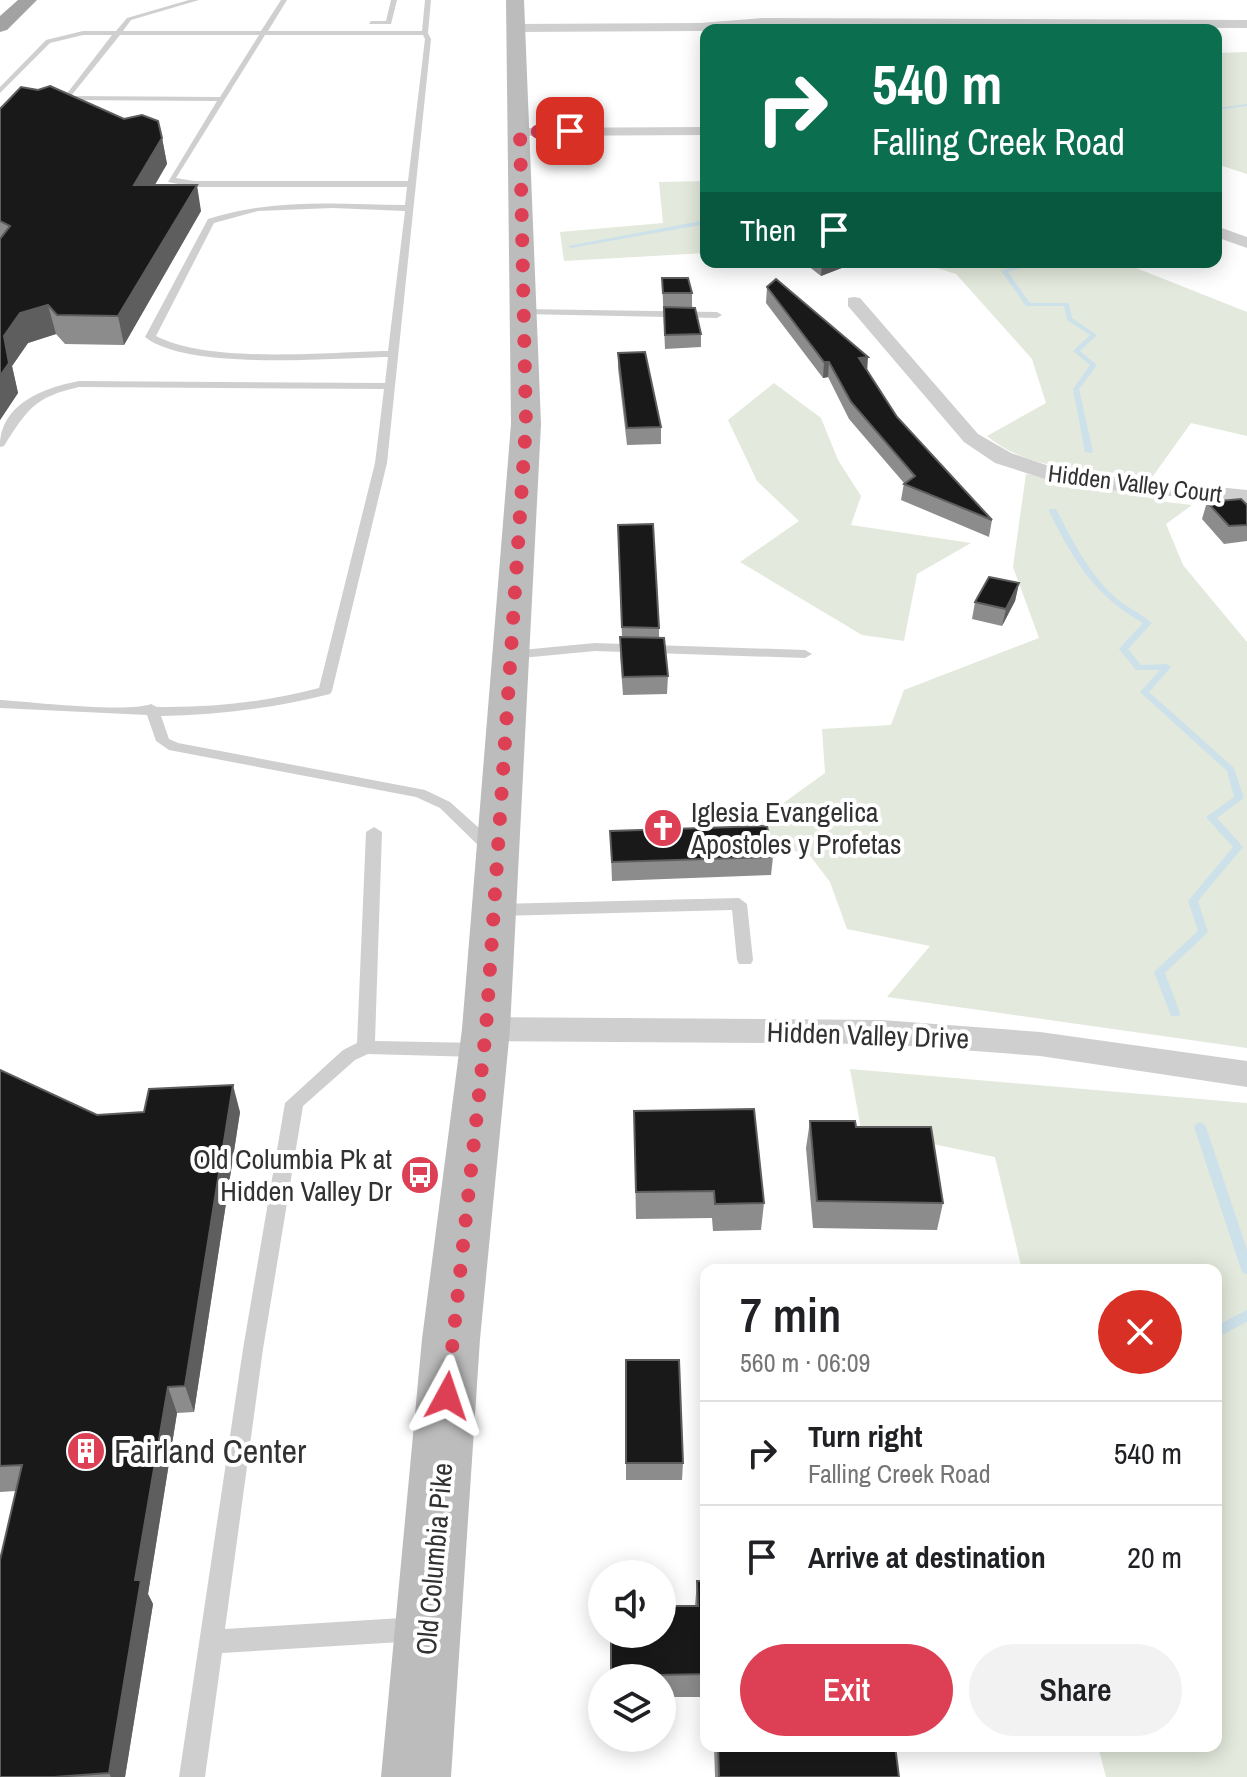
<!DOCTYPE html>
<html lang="en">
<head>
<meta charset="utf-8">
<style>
  body { margin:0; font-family:"Archivo Narrow",sans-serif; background:#f2f2f2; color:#202124; height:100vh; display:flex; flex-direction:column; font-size:30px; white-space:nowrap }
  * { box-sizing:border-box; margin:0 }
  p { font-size:26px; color:#757577 }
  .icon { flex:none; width:44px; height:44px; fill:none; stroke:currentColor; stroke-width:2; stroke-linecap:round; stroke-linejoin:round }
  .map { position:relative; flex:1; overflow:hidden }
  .details { position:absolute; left:700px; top:1264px; width:522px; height:488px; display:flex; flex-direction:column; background:#fff; border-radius:16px; box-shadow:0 4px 20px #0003 }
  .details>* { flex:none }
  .banner { position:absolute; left:700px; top:24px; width:522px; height:244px; border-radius:16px; box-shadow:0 4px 20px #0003; background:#0b6e4f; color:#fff; overflow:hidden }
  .controls { position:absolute; left:588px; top:1560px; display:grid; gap:16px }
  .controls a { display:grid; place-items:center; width:88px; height:88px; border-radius:50%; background:#fff; box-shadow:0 4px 20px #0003; font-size:40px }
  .pin { position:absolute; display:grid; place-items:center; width:68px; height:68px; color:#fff; margin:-34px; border-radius:16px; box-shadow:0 4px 12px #0006 }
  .me { position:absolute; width:88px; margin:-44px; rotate:5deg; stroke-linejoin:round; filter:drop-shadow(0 0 6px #0008) }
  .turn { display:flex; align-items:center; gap:28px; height:168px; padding:0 40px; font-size:36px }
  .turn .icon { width:104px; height:104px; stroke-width:2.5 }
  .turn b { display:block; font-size:56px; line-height:68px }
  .then { display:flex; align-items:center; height:76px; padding:0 40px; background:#0003; gap:16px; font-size:30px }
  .round { display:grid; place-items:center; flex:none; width:84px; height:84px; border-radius:42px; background:#f2f2f2 }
  .summary { display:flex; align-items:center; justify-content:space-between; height:136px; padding:0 40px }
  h1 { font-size:48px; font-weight:600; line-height:60px }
  .button { display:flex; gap:16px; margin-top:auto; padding:16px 40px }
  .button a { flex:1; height:92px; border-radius:48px; background:#dd4055; color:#fff; font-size:32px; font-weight:600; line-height:92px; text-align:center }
  .button a+a { background:#f2f2f2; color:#202124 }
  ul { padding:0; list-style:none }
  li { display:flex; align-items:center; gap:24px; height:104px; padding:0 40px; border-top:2px solid #e0e0e0 }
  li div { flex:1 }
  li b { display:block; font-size:30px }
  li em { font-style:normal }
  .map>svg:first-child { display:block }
</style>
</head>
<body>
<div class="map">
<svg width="1247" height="1777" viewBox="0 0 1247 1777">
  <rect width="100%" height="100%" fill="#fff"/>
  <g fill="#e3e9dc">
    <polygon points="1247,52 1247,174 1216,164 1216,53"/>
    <polygon points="706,181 706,253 564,261 560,232 663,223 659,182"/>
    <path d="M918 262H1121L1247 312V436L1191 423 1153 476C1100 470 1030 473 987 436L1046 403 1032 359 956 274Z"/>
    <polygon points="774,383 821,418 838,460 861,496 851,525 971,543 917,574 904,641 862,635 740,562 799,521 757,481 728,420"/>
    <polygon points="1026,474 1153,492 1157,501 1192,505 1166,524 1183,565 1247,642 1247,1048 887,997 930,946 847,929 830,882 808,853 774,848 757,822 825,773 822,729 891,725 904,690 1039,638 1013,567"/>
    <polygon points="850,1069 1247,1103 1247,1777 1106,1777 1098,1746 1216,1746 1216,1270 1022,1270 995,1157 861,1129"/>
  </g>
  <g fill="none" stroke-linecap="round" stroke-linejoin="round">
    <g fill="#cde1ea" fill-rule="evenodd">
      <polygon points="1247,104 1247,106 1216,110 1216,108"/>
      <polygon points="706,220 706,224 571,248 568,246"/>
      <polygon points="1030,262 1039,262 1008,272 1030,303 1069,303 1072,318 1097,335 1080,351 1097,365 1079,389 1093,452 1091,453 1085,452 1073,389 1090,365 1073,351 1090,335 1067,320 1064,306 1026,306 1001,271"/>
      <path d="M1050 509H1056C1073 541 1088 573 1116 598 1127 607 1141 614 1152 623L1128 649 1141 665 1167 664 1171 667 1149 692 1234 768 1244 798 1217 818 1243 847 1198 901 1208 932 1165 973 1180 1013 1179 1016H1171L1170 1013 1154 972 1198 931 1188 901 1233 847 1206 817 1234 797 1227 771 1140 692 1160 670H1136L1119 649 1143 623C1095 596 1073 560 1049 511Z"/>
      <polygon points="1200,1122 1204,1124 1206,1127 1247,1250 1247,1274 1243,1273 1241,1269 1194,1127 1196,1124"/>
      <polygon points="1247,1310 1247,1322 1216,1338 1216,1326"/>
    </g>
    <g fill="#cfcfcf" fill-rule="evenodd">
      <path d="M189 0H199L131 20 123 31H261L281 0H287L268 31H422L425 0H431L428 33 431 39 387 463 332 691 330 694C274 708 219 715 161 716L169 739 178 743 425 790 450 802 498 845 500 849 498 853H486L440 808 416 797 169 750 156 741 147 715 0 708V700C32 702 127 713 151 704L157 707C212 708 266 702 319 688L375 463 384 389 79 387C34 397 27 410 4 446L0 447C0 404 43 388 79 381L385 383 388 357C332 358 187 371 145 337L208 219C273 198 338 204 405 205L407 187H194L168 182 217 101 62 100 112 35H83L50 43 0 93V87L46 40 83 31H116L127 18ZM120 35H259L220 97 71 96ZM265 35H423L425 39 408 181H194L176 178ZM333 208 405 211 388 351C326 352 209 364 156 336L214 223 258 211Z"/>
      <polygon points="391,0 397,0 391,24 369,24 371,21 386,21"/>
      <polygon points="524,309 717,312 722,315 717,318 521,314 519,312"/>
      <polygon points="595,643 805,650 812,654 805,658 595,651 511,659 504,655 511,651"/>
      <polygon points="374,827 382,832 375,1041 478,1043 484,1045 487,1050 484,1055 478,1057 368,1054 355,1060 303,1106 263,1349 225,1629 417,1617 425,1621 429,1629 425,1637 417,1641 222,1653 205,1777 179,1777 243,1349 285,1103 343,1050 357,1043 366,832"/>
      <polygon points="739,898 747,904 753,960 751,964 739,964 737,960 732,910 497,916 489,910 497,904"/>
    </g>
    <g fill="#cfcfcf" fill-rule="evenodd">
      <polygon points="763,18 1247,20 1247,28 763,26 700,31 515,32 509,28 515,24 700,23"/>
      <polygon points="706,127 706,135 520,136 513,132 520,128"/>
      <polygon points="1216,226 1247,237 1247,248 1216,237"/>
      <polygon points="854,297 860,298 978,434 1011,453 1067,472 1247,490 1247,504 1064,485 995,463 964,442 848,306 848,298"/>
      <polygon points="486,1017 882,1020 1040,1032 1247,1061 1247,1087 1040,1056 882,1044 486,1041 474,1038 470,1029 474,1020"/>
    </g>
    <polygon fill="#bcbcbc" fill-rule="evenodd" points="506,0 524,0 541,424 510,1029 480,1339 451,1777 381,1777 422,1339 462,1029 511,424"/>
    <polygon fill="#a2a2a2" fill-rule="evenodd" points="18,0 37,0 7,30 0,32 0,16"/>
  </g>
  <g fill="#8c8c8c">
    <polygon points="0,109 162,138 167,164 155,185 201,211 124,345 65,344 56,334 28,343 12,366 18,393 0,420"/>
    <polygon points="803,262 857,262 821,276"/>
    <polygon points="662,278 692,293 692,308 701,334 701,347 665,349"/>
    <polygon points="767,287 867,370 897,417 992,520 989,537 901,500 904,483 849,419 828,377 823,378 766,303"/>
    <polygon points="618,353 661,427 661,444 627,445 618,368"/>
    <polygon points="1207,502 1247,505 1247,541 1224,544 1202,519"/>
    <polygon points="618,539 659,628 659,638 668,676 667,694 623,695 620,655 620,637 622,637"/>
    <polygon points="1019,583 1015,601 1002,626 972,619 975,602"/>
    <polygon points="610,831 773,857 771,875 612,881"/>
    <polygon points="0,1070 97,1115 240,1112 194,1412 177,1413 148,1594 153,1604 125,1777 0,1777 16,1491 0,1492"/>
    <polygon points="634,1111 764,1203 761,1230 713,1231 712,1218 636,1219"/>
    <polygon points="810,1121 856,1127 943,1203 937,1230 813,1228 806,1148"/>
    <polygon points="626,1360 683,1463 682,1480 626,1480"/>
    <polygon points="697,1581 706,1581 706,1697 662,1697 662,1678 611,1678 611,1634 695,1606"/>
    <polygon points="714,1746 895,1746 899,1777 715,1777"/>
  </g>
  <g fill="#5e5e5e">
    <polygon points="162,138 167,164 139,211 134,185"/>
    <polygon points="197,185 201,211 124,345 118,316"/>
    <polygon points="822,262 857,262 821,276"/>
    <polygon points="48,305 56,334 28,343 12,366 18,393 0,420 0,376 4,336 20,313"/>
    <polygon points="868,357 867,373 859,358"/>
    <polygon points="824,362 829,362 828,377 823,378"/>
    <polygon points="1019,583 1015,601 1002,626 1006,609"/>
    <polygon points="233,1085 240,1112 194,1412 185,1386"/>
    <polygon points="168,1387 177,1413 148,1594 153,1604 125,1777 111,1777 109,1773 135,1580"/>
  </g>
  <g fill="#191919" stroke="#5e5e5e" stroke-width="2">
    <polygon points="50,86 124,119 142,115 158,121 162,138 134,185 197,185 118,316 57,315 48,305 20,313 4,336 9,363 0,376 0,239 10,226 0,221 0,109 21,87 38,90"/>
    <polygon points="662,278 688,278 692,293 663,293"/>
    <polygon points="776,279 868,357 859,358 897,417 992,520 904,484 915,476 851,402 829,362 824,362 767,287"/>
    <polygon points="664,307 695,308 701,334 665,335"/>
    <polygon points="645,352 661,427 627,428 618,353"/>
    <polygon points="1241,499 1247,505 1247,525 1229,526 1207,502"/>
    <polygon points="653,524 659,628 622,627 618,525"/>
    <polygon points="989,577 1019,583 1006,609 975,602"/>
    <polygon points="620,637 664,638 668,676 623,677"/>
    <polygon points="767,826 773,857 612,862 610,831"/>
    <polygon points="0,1070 97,1115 144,1112 149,1089 233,1085 185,1386 168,1387 135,1580 141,1580 109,1773 54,1777 0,1777 0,1560 22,1465 0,1466"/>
    <polygon points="754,1109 764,1203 715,1204 714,1191 636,1192 634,1111"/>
    <polygon points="810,1121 855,1121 856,1127 931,1127 943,1203 817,1201"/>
    <polygon points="626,1360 679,1360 683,1463 626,1463"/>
    <polygon points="697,1581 706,1581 706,1674 611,1676 611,1634 662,1634 662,1606 698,1606"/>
    <polygon points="718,1746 895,1746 899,1777 719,1777"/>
  </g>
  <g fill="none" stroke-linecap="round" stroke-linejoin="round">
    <polyline stroke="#dd4055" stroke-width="14" stroke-dasharray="0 25.2" points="447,1396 486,1029 526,424 520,132 570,131"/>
  </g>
  <defs>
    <g id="church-disc" transform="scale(2)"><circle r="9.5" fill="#dd4055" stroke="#fff"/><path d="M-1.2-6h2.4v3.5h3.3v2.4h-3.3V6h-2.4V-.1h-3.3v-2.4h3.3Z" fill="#fff"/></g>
    <g id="bus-disc" transform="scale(2)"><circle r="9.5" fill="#dd4055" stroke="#fff"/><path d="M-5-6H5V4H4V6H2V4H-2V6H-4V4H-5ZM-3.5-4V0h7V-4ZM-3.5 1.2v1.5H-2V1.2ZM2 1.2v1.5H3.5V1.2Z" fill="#fff"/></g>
    <g id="building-disc" transform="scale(2)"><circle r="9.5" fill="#dd4055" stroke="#fff"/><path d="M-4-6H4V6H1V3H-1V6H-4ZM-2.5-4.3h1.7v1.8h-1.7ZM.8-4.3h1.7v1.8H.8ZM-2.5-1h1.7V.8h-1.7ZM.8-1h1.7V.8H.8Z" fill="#fff"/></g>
  </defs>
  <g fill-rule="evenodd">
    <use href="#church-disc" x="663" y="828"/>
    <use href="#bus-disc" x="420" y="1175"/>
    <use href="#building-disc" x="86" y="1451"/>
  </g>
  <g text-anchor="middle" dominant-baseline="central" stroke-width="8" stroke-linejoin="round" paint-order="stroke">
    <g font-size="24" fill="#323232" stroke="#fff">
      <text transform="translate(1135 483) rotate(7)">Hidden Valley Court</text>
    </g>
    <g font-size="28" fill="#323232" stroke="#fff" text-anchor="start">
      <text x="691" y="812">Iglesia Evangelica<tspan x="691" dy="32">Apostoles y Profetas</tspan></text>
      <text x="392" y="1159" text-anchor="end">Old Columbia Pk at<tspan x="392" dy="32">Hidden Valley Dr</tspan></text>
    </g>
    <g font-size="28" fill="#323232" stroke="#fff">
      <text transform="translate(868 1035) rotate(2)">Hidden Valley Drive</text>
      <text transform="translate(434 1559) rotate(-85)">Old Columbia Pike</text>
    </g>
    <g font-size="34" fill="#323232" stroke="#fff" text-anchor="start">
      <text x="114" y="1451">Fairland Center</text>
    </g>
  </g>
</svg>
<div class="controls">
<a><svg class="icon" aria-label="sound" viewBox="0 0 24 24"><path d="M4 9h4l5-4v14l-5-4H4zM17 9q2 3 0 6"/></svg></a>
<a><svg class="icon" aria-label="layers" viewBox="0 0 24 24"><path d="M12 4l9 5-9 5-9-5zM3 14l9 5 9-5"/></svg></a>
</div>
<div class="pin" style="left:570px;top:131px;background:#d93025"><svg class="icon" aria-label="arrive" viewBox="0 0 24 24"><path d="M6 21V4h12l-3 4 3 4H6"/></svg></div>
<svg class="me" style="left:447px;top:1396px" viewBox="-20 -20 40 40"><path d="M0-17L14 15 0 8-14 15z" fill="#dd4055" stroke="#fff" stroke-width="4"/></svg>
<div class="banner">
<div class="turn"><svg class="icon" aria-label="right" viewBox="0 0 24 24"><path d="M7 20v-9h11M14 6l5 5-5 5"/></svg><div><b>540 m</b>Falling Creek Road</div></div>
<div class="then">Then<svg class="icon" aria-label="arrive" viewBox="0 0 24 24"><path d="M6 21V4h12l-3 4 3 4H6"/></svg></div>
</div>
<section class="details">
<div class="summary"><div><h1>7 min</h1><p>560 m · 06:09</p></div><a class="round" style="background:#d93025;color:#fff"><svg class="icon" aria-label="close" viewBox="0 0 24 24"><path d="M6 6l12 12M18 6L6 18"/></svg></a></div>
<ul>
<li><svg class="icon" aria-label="right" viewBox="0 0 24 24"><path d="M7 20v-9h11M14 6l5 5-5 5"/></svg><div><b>Turn right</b><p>Falling Creek Road</p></div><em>540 m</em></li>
<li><svg class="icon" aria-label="arrive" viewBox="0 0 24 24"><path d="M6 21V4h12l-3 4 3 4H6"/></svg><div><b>Arrive at destination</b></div><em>20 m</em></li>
</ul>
<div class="button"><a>Exit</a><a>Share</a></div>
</section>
</div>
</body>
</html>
